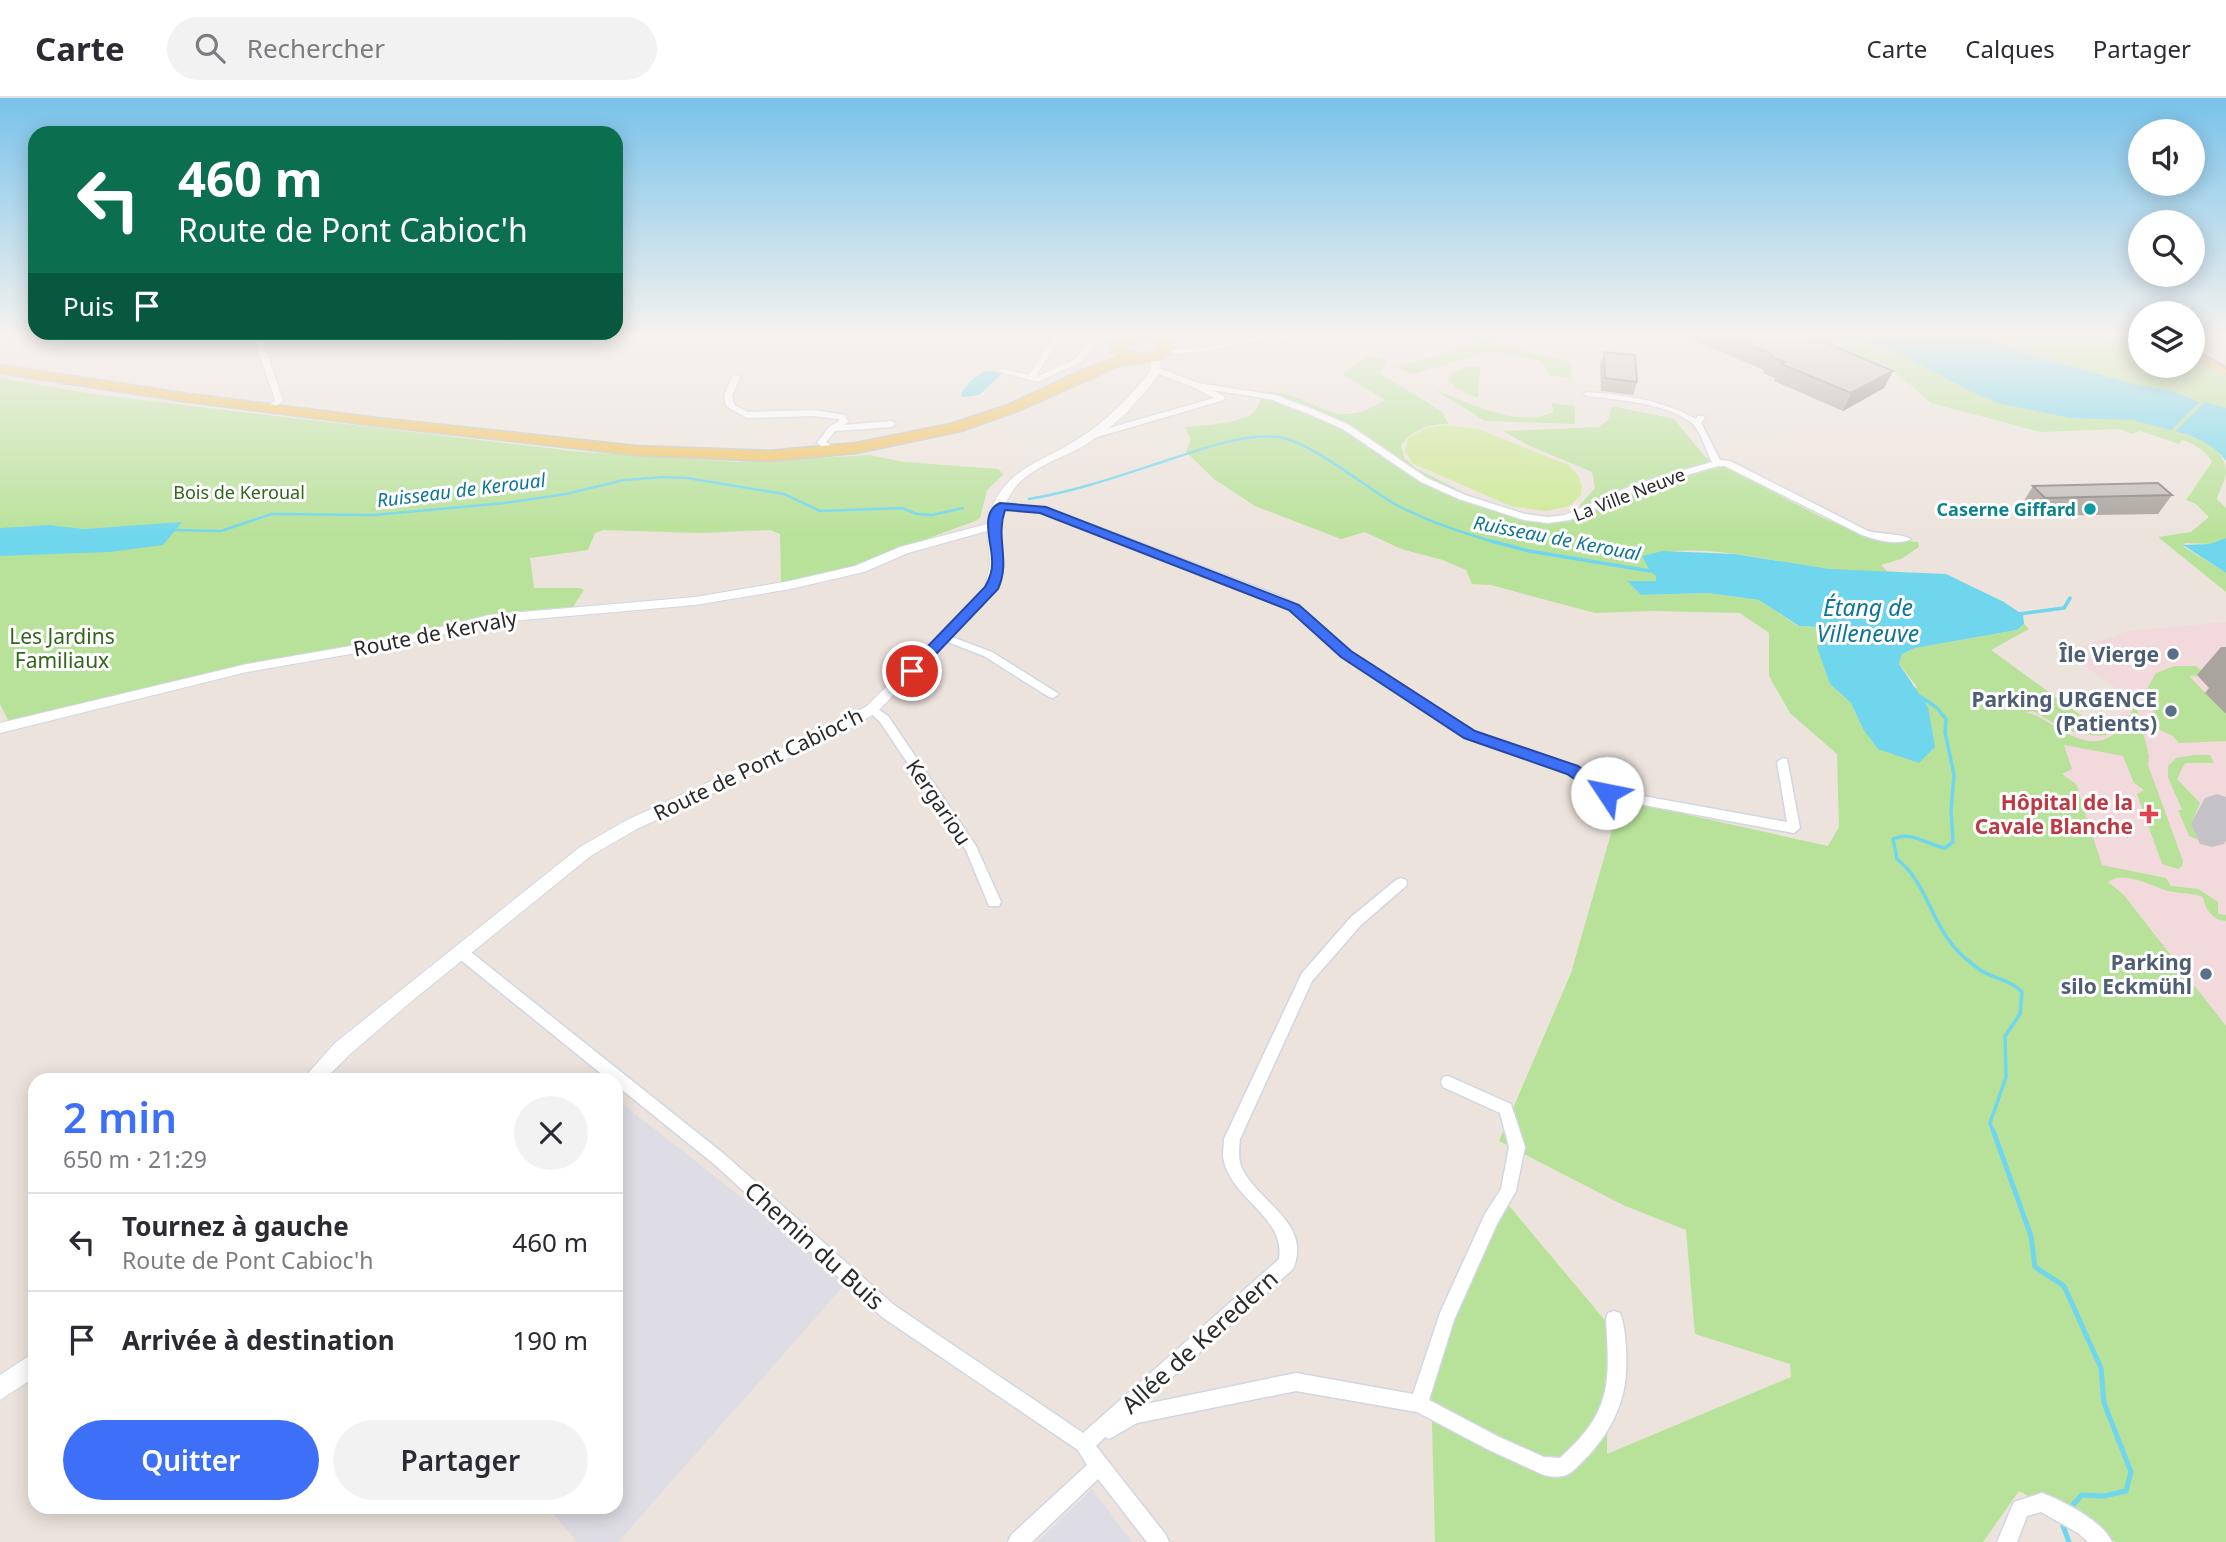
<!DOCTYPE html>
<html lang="fr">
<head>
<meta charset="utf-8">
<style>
  body { margin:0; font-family:"Noto Sans",sans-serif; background:#f2f2f3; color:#2b2b33; height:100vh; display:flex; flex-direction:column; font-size:26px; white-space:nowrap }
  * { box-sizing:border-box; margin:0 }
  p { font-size:23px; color:#7c7c81 }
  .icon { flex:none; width:38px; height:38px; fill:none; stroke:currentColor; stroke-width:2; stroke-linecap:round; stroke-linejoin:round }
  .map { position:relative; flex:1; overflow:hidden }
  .sheet { position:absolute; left:28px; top:975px; width:595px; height:441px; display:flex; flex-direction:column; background:#fff; border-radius:21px; box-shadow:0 4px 18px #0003 }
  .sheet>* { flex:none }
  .top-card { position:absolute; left:28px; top:28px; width:595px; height:214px; border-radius:21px; box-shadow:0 4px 18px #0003; background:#0b6e4f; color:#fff; overflow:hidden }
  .fabs { position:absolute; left:2128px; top:21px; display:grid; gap:14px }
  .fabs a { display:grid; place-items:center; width:77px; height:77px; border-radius:50%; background:#fff; box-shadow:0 4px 18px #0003; font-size:35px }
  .pin { position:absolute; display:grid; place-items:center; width:60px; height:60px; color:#fff; margin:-30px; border:4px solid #fff; border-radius:50%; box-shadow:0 2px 7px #0007 }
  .me { position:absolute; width:77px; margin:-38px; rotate:304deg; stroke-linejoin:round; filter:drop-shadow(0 0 5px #0008) }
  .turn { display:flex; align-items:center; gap:24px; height:147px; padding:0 35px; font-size:32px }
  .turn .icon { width:91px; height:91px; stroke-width:2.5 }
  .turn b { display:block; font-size:49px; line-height:60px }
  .then { display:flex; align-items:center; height:66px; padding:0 35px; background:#0003; gap:14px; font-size:26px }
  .round { display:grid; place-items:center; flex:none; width:74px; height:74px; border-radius:37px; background:#f2f2f3 }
  .overview { display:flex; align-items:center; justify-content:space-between; height:119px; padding:0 35px }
  h1 { font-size:42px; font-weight:600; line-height:52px; color:#3d70f7 }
  .action { display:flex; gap:14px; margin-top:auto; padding:14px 35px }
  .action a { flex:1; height:80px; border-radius:42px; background:#3d70f7; color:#fff; font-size:28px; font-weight:600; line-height:80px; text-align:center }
  .action a+a { background:#f2f2f3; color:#2b2b33 }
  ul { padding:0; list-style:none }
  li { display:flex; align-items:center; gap:21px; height:98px; padding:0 35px; border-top:2px solid #e1e1e2 }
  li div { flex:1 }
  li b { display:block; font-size:26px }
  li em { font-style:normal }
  header { display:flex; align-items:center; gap:42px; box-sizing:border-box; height:98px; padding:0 35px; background:#fff; border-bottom:2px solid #e1e1e2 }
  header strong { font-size:33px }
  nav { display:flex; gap:38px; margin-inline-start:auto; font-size:24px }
  .search { width:490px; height:63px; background:#f2f2f3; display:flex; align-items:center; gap:18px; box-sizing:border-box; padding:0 24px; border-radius:38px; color:#7c7c81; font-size:26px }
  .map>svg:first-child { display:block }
</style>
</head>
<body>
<header>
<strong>Carte</strong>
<div class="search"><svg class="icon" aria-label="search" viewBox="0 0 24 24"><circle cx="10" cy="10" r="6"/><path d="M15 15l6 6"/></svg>Rechercher</div>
<nav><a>Carte</a><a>Calques</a><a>Partager</a></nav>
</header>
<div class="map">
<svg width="2226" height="1444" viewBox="0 0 2226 1444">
  <rect width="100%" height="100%" fill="#ece3dc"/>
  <g fill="#dedce4">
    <polygon points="616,1001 848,1183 618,1444 577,1444 548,1409 616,1409"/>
    <polygon points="1092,1391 1132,1444 1038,1444"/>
  </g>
  <polygon fill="#eddfcb" points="2193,235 2226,235 2226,265 2193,247"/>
  <polygon fill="#f2d9dc" points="2226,524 2226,928 2125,797 2108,784 2019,615 2033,613 2066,633 2081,637 2108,637 2130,605 2129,599 2065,555 2129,533"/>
  <g fill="#b8e299">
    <path d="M1777 235H2106L2140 247V268H2193V264L2226 271V310L2204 305 2175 333C2196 340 2226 348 2226 375 2225 384 2219 392 2217 401L2226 410V440L2209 446 2185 445 2184 449 2226 475V494L2158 439 2191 434 2209 419 2196 406 2186 402 2212 364C2207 353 2193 345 2182 342L2179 346 2140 333 2132 336 2120 331 2041 334 1931 305 1894 273 1881 266 1874 270Z"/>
    <polygon points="1484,243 1571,264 1571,280 1549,277 1541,263 1493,253 1412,276 1397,269"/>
    <path d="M1366 258 1388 262 1379 275 1441 313 1449 326C1428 326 1414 331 1401 347L1404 360 1417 371 1494 410 1548 422 1586 412 1579 408 1595 390 1592 374 1528 347 1503 333 1599 329 1609 321 1612 308 1674 321 1705 359 1821 419 1872 440 1918 444 1919 449 1901 461 1881 467 1889 475C1868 474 1846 474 1825 471 1765 462 1702 443 1643 458L1656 478 1657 483 1628 484 1641 497 1708 495 1759 502 1798 528 1819 529 1824 540 1830 586 1851 605 1863 631 1917 589 1899 566 1902 556 1915 550 2017 532 2024 526 2029 531 1991 552 2108 637C2077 640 2058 628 2033 613L2024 615C2035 615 2044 622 2054 628 2094 653 2115 648 2136 606L2149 658 2148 667 2183 763 2182 768 2178 771 2162 766 2137 696 2144 692 2134 685 2123 658 2064 647 2072 671 2062 676 2076 686 2102 767 2166 780 2171 788 2198 791 2218 804V816L2226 817V823C2213 822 2205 812 2203 799 2191 794 2178 796 2165 792 2150 787 2122 772 2108 784L2124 797 2226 928V1444H2116L2019 1393 1983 1444H1435L1430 1246 1500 1097 1608 1226 1607 1356 1791 1279 1790 1266 1695 1236 1686 1132 1623 1107 1499 1043 1571 875 1612 732 1594 696 1828 748 1839 729 1837 656 1790 615 1769 578V535L1740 515 1652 513 1595 515 1491 487 1472 486 1466 472 1443 462 1401 451 1365 434 1341 441 1255 408 1214 381 1186 354 1191 341 1185 329C1202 328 1241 325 1253 315 1259 310 1260 301 1263 294 1314 291 1329 339 1385 302L1343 276Z"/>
    <polygon points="1466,269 1480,269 1478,300 1457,291 1449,282 1452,275"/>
    <polygon points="0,280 92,296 581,354 737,364 870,357 904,364 998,371 1004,376 987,392 980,420 975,423 842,472 781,486 780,436 770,432 700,435 603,432 595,435 588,452 530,460 534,490 580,490 584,492 573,509 519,513 476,521 9,624 0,606"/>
    <path d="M1434 291C1465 304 1520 331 1553 314L1552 305 1575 308V326L1485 323Z"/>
    <polygon points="2175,568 2196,568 2207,577 2189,578 2226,616 2226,643 2179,645 2173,638 2158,631 2148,589 2156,575"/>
    <polygon points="2194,657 2210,657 2214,665 2185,665 2177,681 2200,705 2192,723 2198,742 2189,738 2178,712 2182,712 2168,679 2168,668 2176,660"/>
  </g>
  <polygon fill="#cce994" points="1445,327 1478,331 1568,367 1578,377 1582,389 1581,397 1569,408 1545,413 1511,408 1412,365 1405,353 1408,340 1427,330"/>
  <g fill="#70d6ed">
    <polygon points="1843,235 1971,235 2022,255 2137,287 2172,293 2200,304 2171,332 2132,322 2071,320 2001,306 1972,294 1901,256"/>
    <path d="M992 273 1002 276 979 297 962 299 961 295C969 284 978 273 992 273Z"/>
    <path d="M2205 304 2226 310V363C2214 346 2195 339 2175 333Z"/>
    <polygon points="182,424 163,447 110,454 0,458 0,430 49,427 84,431"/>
    <polygon points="2226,440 2226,475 2183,447 2209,446"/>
    <polygon points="1663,453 1735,456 1829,471 1946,476 2004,504 2023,517 2024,526 2017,532 1915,550 1902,556 1899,566 1928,609 1935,649 1919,665 1878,651 1863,631 1851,605 1830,586 1817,549 1824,540 1819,529 1799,528 1759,502 1708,495 1641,497 1627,483 1656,483 1656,478 1650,473 1642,458"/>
  </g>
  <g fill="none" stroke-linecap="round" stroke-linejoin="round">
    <g stroke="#70d6ed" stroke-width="2.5">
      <path d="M1029 401C1077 393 1122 377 1168 362 1202 351 1241 336 1277 339 1309 342 1364 388 1393 405 1426 423 1462 435 1498 445"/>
      <polyline points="173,432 221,433 272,416 374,417 505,405 566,396 624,382 664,379 687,380 784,396 820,413 902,410 917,416 932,417 963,410"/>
    </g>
    <g stroke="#70d6ed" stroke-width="3.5">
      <polyline points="1491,443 1529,453 1650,473"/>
      <polyline points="2019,516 2064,510 2070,500"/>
      <path d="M1921 599 1936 609 1946 621 1945 634 1954 677 1951 713 1953 744 1945 750C1927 747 1911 732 1893 741L1897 761C1926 784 1931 823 1955 850 1962 858 1972 866 1980 872 1994 881 2009 881 2022 894L2020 916 2005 938 2006 979 1990 1025 1993 1034"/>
    </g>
    <g stroke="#70d6ed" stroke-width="5">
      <polyline points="1993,1032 2031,1138 2035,1169 2064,1188 2101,1270 2104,1305 2131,1374 2126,1393 2104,1398 2082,1397 2068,1412"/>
      <polyline points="2065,1423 2063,1428 2069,1444"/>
    </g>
    <polygon fill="#c6c3c8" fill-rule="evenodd" points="2217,696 2226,699 2226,742 2224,746 2212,749 2200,746 2191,725 2205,700"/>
    <g stroke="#d1d6e2" stroke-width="3">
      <g id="minor">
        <polygon points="252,235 260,235 283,303 269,314 265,311 275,302"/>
        <polygon points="1056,235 1064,235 1038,274 1037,279 1075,261 1092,241 1109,237 1123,244 1119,246 1108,242 1098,245 1081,264 1038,284 998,273 1002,271 1029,277"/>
        <polygon points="1264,235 1282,238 1301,235 1297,239 1286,243 1271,240 1201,254 1165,256 1161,254 1165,252 1201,250 1265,237"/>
        <path d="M1153 270H1159L1198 285 1275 297 1315 312 1349 327 1427 380 1465 397 1525 416 1548 419 1565 417 1636 386 1712 364C1706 353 1701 333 1692 325 1667 305 1618 302 1587 298L1583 296 1587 294C1625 297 1662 302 1696 321L1698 318H1704L1705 320 1701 325 1720 362 1730 363 1868 433C1882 437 1900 435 1911 441 1897 448 1876 442 1862 437L1725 368H1718L1642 390 1570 422 1548 425 1524 422 1459 401 1421 384 1343 331 1309 316 1270 301 1212 292 1224 298V302L1094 340H1088V336L1214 300 1193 289 1153 274Z"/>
        <polygon points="733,277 740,279 732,298 734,307 748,314 814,312 845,317 848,324 844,327 892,323 896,326 892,329 835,333 826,344 839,353 832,355 817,345 829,329 839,323 839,321 814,318 747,320 726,308 724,298"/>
        <polygon points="1000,405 1045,409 1280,498 1298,507 1350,554 1473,633 1576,669 1615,693 1787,724 1777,664 1783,660 1787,661 1800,730 1794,735 1612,701 1568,675 1465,639 1342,558 1290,511 1272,502 1041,414 997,410 995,408"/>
        <polygon points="944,536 992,554 1059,596 1053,600 1049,599 984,558 940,541 939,539 940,537"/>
        <polygon points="872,607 888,618 976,748 1001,804 999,808 989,808 966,752 880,624 866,611 868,608"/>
        <path d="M1401 780 1406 782 1407 785 1406 788 1361 827 1312 883 1240 1041C1239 1050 1238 1059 1241 1068 1256 1104 1313 1124 1293 1171L1141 1307 1296 1275 1413 1296 1440 1215 1485 1116 1501 1091 1509 1049 1500 1015 1443 989 1441 984 1443 979 1448 978 1511 1006 1525 1049 1516 1093 1497 1126 1454 1222 1429 1302 1499 1339 1544 1359 1560 1360C1612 1314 1610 1285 1606 1221L1608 1215 1614 1213 1620 1215C1627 1232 1628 1272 1624 1291 1618 1320 1602 1345 1581 1365 1576 1370 1570 1377 1563 1378 1555 1380 1544 1378 1537 1374L1487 1351 1417 1314 1296 1293 1137 1325 1109 1341 1105 1339 1096 1348 1166 1437 1169 1444H1147L1098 1381 1032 1444H1008L1011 1437 1087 1367 1078 1352 882 1219 714 1066 616 987V982H609L457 859 455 855 457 851 462 850 467 851 724 1056 894 1207 1083 1335 1279 1161C1286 1118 1228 1100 1223 1058 1223 1052 1224 1046 1224 1041L1302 875 1351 819 1396 782Z"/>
        <path d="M2042 1395C2063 1403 2103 1423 2112 1444H2088L2078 1435 2041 1414 2027 1418 2017 1444H1997L2014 1404Z"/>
      </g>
    </g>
    <g stroke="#d1d6e2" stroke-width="2">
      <g id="tertiary">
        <path d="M1151 258 1160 260 1161 272C1142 301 1115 329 1085 347 1060 362 1025 370 1010 397 990 433 1011 457 997 491L877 614 844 634 637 731 592 757 413 902 349 957 324 982H302L335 945 580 749 625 723 834 626 867 608 985 490 990 466 987 433 908 455 864 474 790 491 695 507 489 525 397 548 247 574 0 635V625L247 566 397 540 489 517 695 499 790 483 855 468 900 449 987 426C1000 371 1037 367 1078 341 1104 325 1127 302 1146 279L1151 272Z"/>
        <polygon points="35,1254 35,1279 0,1302 0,1277"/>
      </g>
    </g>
    <g stroke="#c3c3c3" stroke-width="3">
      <g id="primary">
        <path d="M1131 235C1149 235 1165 232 1174 251L1161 262 1119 268 1018 313 961 333 856 355 768 363 636 357 378 328 189 304 0 275V267L189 296 378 320 636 348 768 353 856 345 950 326 1008 307 1080 273 1118 259 1111 253 1112 244ZM1138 242H1151L1160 250 1143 257 1125 252V246Z"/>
        <polygon points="2193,252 2226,268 2226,277 2193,261"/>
      </g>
    </g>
    <use href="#minor" fill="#fff" fill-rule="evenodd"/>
    <use href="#tertiary" fill="#fff" fill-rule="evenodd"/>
    <use href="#primary" fill="#eec15e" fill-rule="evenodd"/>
    <polyline stroke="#9fa3b4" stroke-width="2" points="2193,251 2226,270"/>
  </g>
  <g fill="#a9a49d">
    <polygon points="1676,235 1802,235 1893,273 1884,290 1843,313 1774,283 1775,280 1763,275 1764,272"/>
    <polygon points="1604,254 1637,284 1633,297 1601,293 1600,267"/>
    <polygon points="2033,388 2172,397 2158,416 2033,418 2022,406"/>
    <polygon points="2221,549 2226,549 2226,616 2205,595 2209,590 2197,577"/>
  </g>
  <polygon fill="#898680" points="1893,273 1884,290 1843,313 1851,295"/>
  <g fill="#c4bfb7" stroke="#898680" stroke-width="2">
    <polygon points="1723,235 1802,235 1893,273 1851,295 1781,266 1785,264 1770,258 1772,256"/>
    <polygon points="1604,254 1635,257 1637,284 1605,280"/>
    <polygon points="2158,385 2172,397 2045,400 2033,388"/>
  </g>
  <linearGradient id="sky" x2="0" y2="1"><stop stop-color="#78c2ea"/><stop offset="0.54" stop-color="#f6f2ef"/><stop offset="1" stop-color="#f6f2ef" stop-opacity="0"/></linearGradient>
  <rect width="2226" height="438" fill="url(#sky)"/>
  <path fill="#3d70f7" stroke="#2849a1" stroke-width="2" d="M1000 405 1046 409 1299 507 1351 553 1475 633 1578 668 1615 695 1612 699H1601L1567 676 1464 640 1341 559 1289 512 1040 415 1005 412C995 441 1011 462 998 491L917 576H907V570L985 489C990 480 993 472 992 462 992 445 979 414 1000 405Z"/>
  <circle fill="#0f9aa8" stroke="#fff" stroke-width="2.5" cx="2090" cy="411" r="7"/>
  <g fill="#5c6f8a" stroke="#fff" stroke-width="2.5">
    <circle cx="2173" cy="556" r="7"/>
    <circle cx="2171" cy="613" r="7"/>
    <circle cx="2206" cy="876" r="7"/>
  </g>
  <path fill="#e0444e" stroke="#fff" stroke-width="2.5" d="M2145.5 705.5h7v7h7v7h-7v7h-7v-7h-7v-7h7z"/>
  <g text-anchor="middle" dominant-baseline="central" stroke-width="6" stroke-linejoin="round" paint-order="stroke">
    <g font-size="18" fill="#31661b" stroke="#fff">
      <text x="239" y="394">Bois de Keroual</text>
    </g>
    <g font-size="18" fill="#2a2a2a" stroke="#fff">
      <text transform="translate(1629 396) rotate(-21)">La Ville Neuve</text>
    </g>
    <g font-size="18" font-weight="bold" fill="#0d838f" stroke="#fff" text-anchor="end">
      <text x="2076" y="411">Caserne Giffard</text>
    </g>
    <g font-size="19" font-style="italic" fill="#0f7598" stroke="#fff">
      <text transform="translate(461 392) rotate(-7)">Ruisseau de Keroual</text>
      <text transform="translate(1557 440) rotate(11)">Ruisseau de Keroual</text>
    </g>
    <g font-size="21" fill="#2a2a2a" stroke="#fff">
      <text transform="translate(435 535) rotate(-11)">Route de Kervaly</text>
      <text transform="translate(758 666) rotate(-26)">Route de Pont Cabioc'h</text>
      <text transform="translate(939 704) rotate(56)">Kergariou</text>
    </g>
    <g font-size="21" fill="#31661b" stroke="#fff">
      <text x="62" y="538">Les Jardins<tspan x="62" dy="24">Familiaux</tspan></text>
    </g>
    <g font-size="21" font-weight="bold" fill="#4e5e75" stroke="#fff" text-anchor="end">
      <text x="2159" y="556">Île Vierge</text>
      <text x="2157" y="601">Parking URGENCE<tspan x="2157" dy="24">(Patients)</tspan></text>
      <text x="2192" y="864">Parking<tspan x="2192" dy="24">silo Eckmühl</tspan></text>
    </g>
    <g font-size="21" font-weight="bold" fill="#be3a42" stroke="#fff" text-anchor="end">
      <text x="2133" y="704">Hôpital de la<tspan x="2133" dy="24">Cavale Blanche</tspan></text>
    </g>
    <g font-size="23" font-style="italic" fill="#0f7598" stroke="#fff">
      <text x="1868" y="509">Étang de<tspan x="1868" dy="26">Villeneuve</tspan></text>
    </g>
    <g font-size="24" fill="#2a2a2a" stroke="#fff">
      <text transform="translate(815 1147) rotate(42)">Chemin du Buis</text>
      <text transform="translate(1199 1243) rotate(-42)">Allée de Keredern</text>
    </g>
  </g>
</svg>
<div class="fabs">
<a><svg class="icon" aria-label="sound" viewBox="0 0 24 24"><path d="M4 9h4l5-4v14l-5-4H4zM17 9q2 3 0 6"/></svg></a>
<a><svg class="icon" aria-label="search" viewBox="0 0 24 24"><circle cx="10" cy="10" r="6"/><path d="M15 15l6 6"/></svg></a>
<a><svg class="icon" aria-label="layers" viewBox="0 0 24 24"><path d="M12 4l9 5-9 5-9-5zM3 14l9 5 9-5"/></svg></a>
</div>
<div class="pin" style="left:912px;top:573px;background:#d93025"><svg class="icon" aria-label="arrive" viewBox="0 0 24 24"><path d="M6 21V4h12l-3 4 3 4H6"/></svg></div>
<svg class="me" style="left:1607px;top:695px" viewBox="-20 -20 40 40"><circle r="19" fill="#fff"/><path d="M0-13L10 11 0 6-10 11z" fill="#3d70f7"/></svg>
<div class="top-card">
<div class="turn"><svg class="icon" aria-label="left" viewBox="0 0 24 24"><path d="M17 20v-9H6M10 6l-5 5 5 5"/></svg><div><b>460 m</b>Route de Pont Cabioc'h</div></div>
<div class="then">Puis<svg class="icon" aria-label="arrive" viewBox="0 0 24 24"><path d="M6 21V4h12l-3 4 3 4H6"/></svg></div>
</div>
<section class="sheet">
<div class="overview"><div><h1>2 min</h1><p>650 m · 21:29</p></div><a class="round"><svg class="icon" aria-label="close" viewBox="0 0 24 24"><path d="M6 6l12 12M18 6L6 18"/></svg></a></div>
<ul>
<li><svg class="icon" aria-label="left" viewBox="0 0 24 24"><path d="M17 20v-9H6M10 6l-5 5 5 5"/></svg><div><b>Tournez à gauche</b><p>Route de Pont Cabioc'h</p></div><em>460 m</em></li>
<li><svg class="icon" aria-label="arrive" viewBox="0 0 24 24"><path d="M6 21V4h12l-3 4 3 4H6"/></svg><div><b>Arrivée à destination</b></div><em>190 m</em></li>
</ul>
<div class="action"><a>Quitter</a><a>Partager</a></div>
</section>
</div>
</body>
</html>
